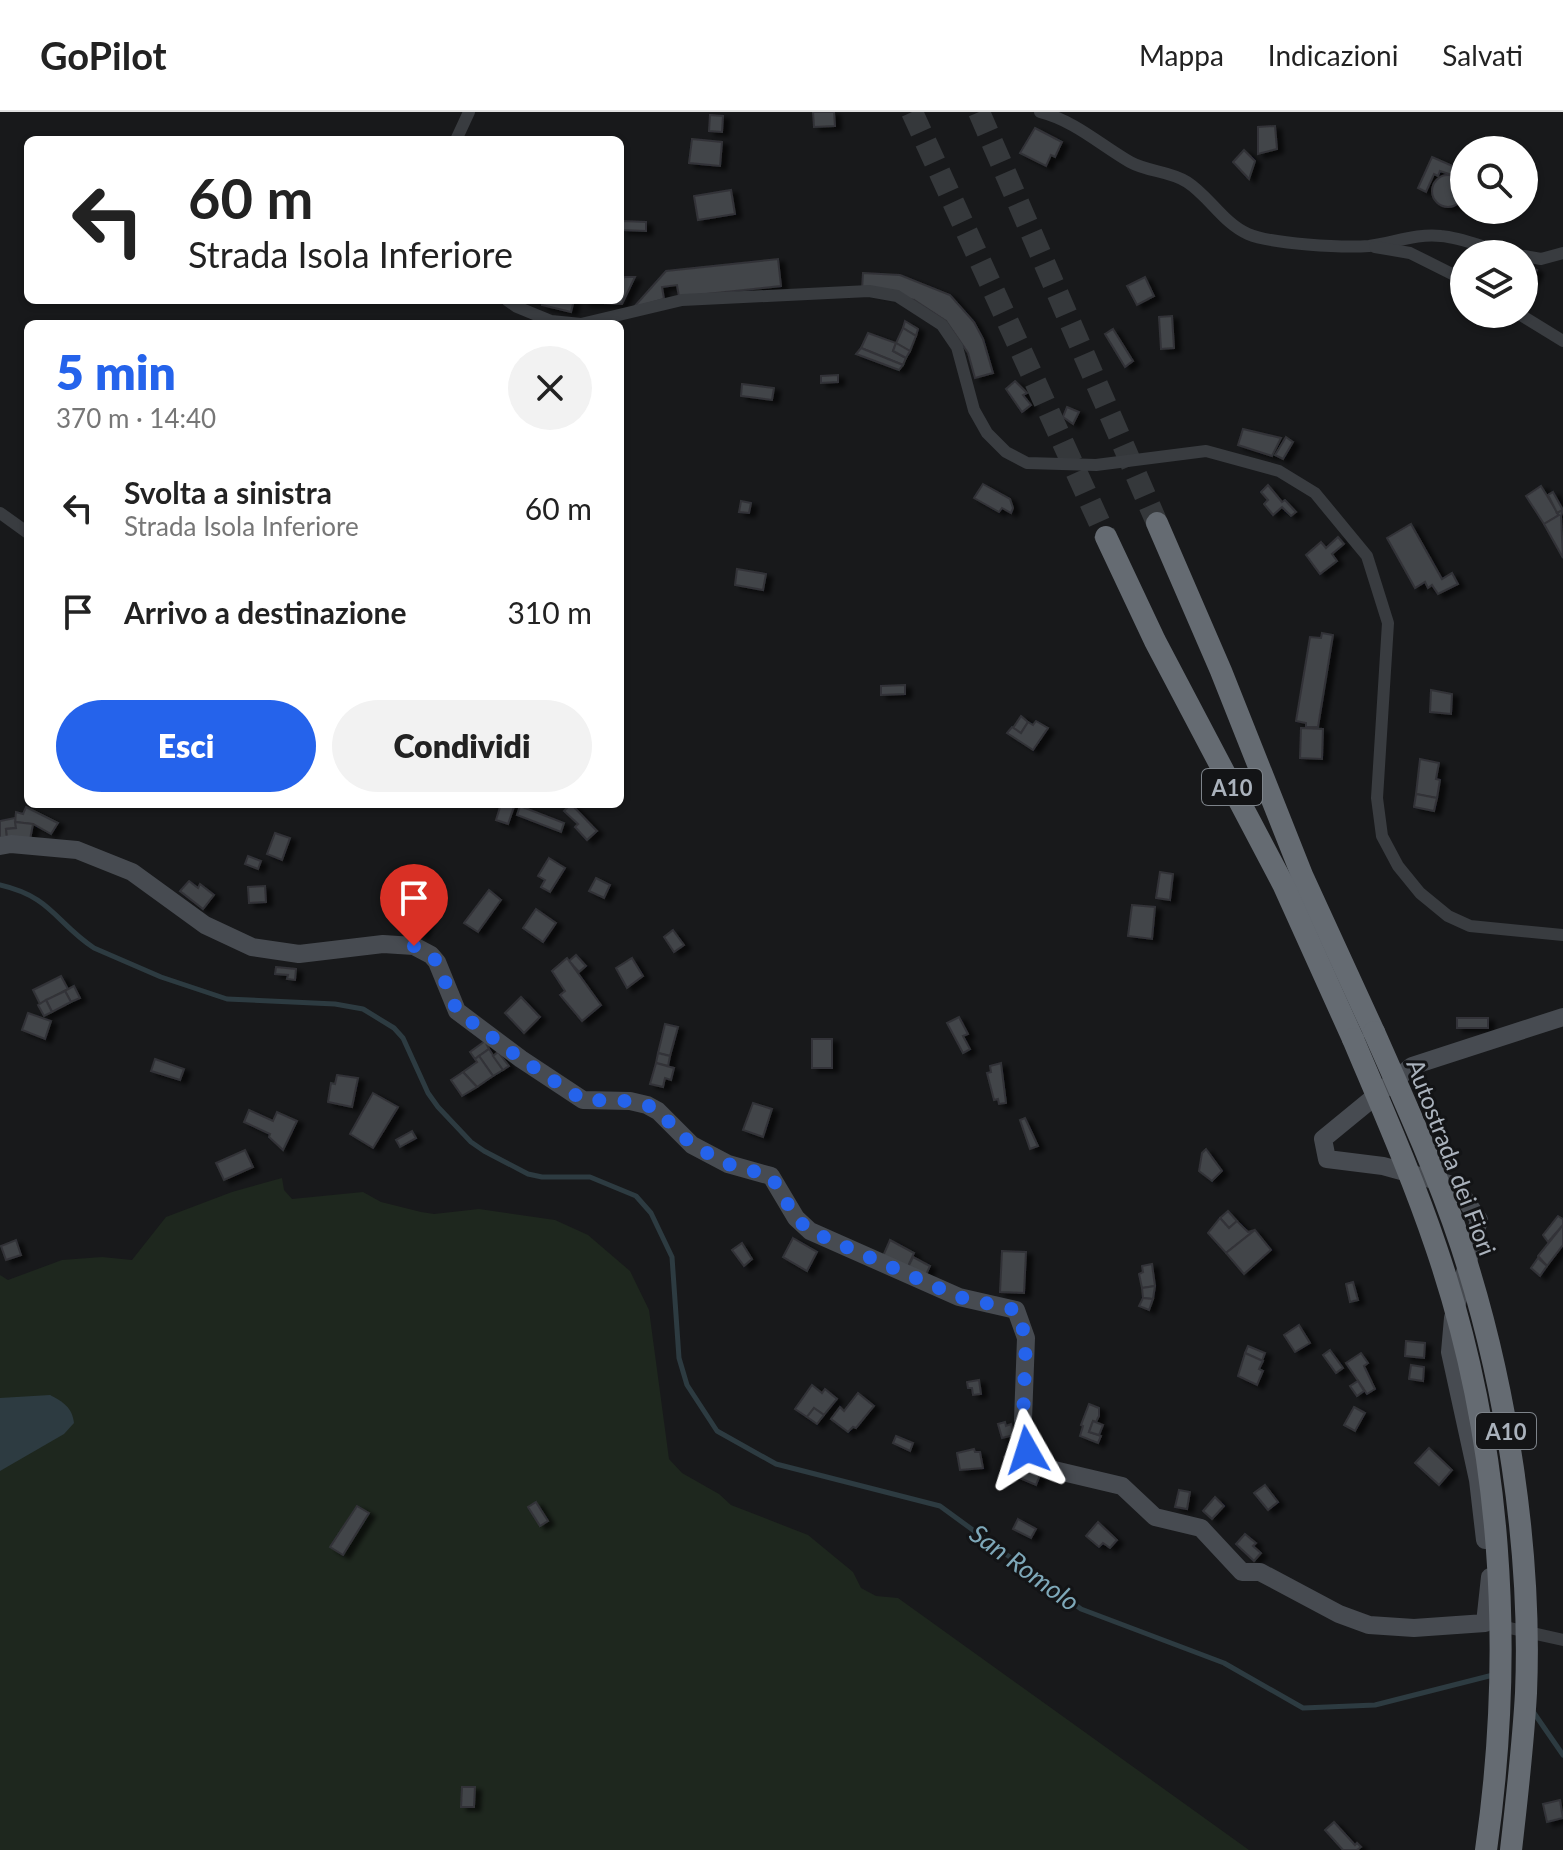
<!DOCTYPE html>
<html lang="it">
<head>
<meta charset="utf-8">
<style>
  body { margin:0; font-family:Lato,sans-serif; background:#f2f2f2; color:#222; height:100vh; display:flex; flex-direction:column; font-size:30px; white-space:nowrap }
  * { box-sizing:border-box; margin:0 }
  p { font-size:26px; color:#767676 }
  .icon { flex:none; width:44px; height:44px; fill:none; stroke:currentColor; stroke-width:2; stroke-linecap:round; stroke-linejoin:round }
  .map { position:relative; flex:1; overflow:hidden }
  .drawer { position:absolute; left:24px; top:208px; width:600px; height:488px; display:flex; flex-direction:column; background:#fff; border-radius:12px; box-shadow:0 2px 6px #0004 }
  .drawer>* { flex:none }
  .top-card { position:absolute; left:24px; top:24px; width:600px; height:168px; border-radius:12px; box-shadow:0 2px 6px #0004; background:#fff; color:#222; overflow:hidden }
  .tools { position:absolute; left:1450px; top:24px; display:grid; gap:16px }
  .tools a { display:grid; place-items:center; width:88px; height:88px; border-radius:50%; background:#fff; box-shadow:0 2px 6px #0004; font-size:40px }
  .pin { position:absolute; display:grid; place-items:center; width:68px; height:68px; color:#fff; margin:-82px -34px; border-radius:50% 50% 50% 0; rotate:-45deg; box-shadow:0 0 8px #0007 }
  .pin .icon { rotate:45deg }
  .me { position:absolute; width:88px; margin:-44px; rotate:354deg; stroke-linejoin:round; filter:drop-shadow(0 0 6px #0008) }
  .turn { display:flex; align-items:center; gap:28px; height:168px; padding:0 32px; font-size:36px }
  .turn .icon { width:104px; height:104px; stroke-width:2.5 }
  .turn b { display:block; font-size:56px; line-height:68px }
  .round { display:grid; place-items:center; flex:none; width:84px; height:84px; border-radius:42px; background:#f2f2f2 }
  .overview { display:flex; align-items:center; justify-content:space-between; height:136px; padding:0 32px }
  h1 { font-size:48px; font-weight:800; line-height:60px; color:#2563eb }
  .cta { display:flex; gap:16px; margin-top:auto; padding:16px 32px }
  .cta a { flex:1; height:92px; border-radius:48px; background:#2563eb; color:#fff; font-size:32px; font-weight:800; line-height:92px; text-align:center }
  .cta a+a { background:#f2f2f2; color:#222 }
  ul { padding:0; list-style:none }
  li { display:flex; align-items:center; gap:24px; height:104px; padding:0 32px }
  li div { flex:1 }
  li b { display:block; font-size:30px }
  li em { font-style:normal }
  header { display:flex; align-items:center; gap:48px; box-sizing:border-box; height:112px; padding:0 40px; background:#fff; border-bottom:2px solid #e0e0e0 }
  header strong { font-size:38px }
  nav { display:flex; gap:44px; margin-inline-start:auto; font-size:28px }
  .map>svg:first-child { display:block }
</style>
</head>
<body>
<header>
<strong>GoPilot</strong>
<nav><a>Mappa</a><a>Indicazioni</a><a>Salvati</a></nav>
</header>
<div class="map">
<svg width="1563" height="1738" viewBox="0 0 1563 1738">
  <defs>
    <filter id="shadow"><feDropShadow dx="6" dy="3.5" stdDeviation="2" flood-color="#0009"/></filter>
  </defs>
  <rect width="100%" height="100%" fill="#18191b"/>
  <polygon fill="#1e271e" points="282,1066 284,1078 292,1087 363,1080 381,1090 421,1100 434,1102 479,1097 555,1108 588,1123 630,1159 649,1198 669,1347 682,1361 719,1382 731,1393 808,1423 853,1460 861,1476 876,1484 898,1486 1249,1738 0,1738 0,1163 8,1168 62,1148 102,1145 132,1148 166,1105 232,1080"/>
  <path fill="#2d3b41" d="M50 1283C63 1290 72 1295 74 1311L64 1322 0 1359V1286Z"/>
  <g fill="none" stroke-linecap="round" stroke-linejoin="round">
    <g stroke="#2d3b41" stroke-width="5">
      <path d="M0 773C52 785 55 810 94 836L161 865 227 887 335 892 363 897 394 916 403 926 428 981 438 995 471 1030 484 1039 528 1062 542 1065H590L636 1084 651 1101 672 1145 679 1246 687 1273 717 1319 776 1352 940 1394 1081 1497 1224 1551 1303 1596 1375 1593 1493 1563"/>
      <polyline points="1534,1601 1563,1643"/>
    </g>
  </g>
  <g fill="#424448" stroke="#323337" stroke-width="2" filter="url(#shadow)">
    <polygon points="813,0 834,0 835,14 814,15"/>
    <polygon points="710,3 723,4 722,20 709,19"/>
    <polygon points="1275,14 1277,37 1258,42 1258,15"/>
    <polygon points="1035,16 1062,30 1055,45 1051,43 1046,54 1020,41"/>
    <polygon points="692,27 722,30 720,54 689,51"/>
    <polygon points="1244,38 1255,49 1249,67 1233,50"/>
    <polygon points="1432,45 1455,55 1452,63 1440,59 1438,64 1434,62 1426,80 1418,76"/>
    <circle cx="1448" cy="79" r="16"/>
    <polygon points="731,78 735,102 698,108 694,84"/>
    <polygon points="622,109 646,110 646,119 622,118"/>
    <polygon points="778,147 781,174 679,185 677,173 662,175 664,187 633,196 666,159"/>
    <polygon points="1528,154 1537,158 1532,169 1524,164"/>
    <polygon points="863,161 900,163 950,183 974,210 983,227 993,261 975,266 968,241 946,209 914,188 862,178"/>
    <polygon points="625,165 635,165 622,192 584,190 584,188 620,188 620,167"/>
    <polygon points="1145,165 1154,184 1137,193 1127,174"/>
    <polygon points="543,188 574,188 571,200 542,193"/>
    <polygon points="1172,204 1174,236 1161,237 1159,205"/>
    <polygon points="905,209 918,217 916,224 903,216"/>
    <polygon points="903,216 916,224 910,239 896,231"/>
    <polygon points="1113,217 1133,249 1125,255 1105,222"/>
    <polygon points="868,221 896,231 893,239 906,246 903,253 861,236"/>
    <polygon points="896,231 910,239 906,246 893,239"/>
    <polygon points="861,236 903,253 899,258 856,242"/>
    <polygon points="838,263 838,270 821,271 821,264"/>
    <polygon points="1015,269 1027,281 1023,283 1031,293 1022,300 1006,277"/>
    <polygon points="742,272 774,276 772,288 741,284"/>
    <polygon points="1067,295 1079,300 1073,312 1063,305"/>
    <polygon points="1243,317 1281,326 1272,344 1238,333"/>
    <polygon points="1286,325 1293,330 1283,347 1275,343"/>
    <polygon points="983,372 1010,387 1013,396 1011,401 1002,396 999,400 974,386"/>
    <polygon points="1268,373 1282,390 1285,388 1296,400 1291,404 1282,395 1273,403 1264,392 1268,388 1261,380"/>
    <polygon points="1541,374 1559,403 1544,412 1526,384"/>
    <polygon points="1553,380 1563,398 1557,401 1548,383"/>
    <polygon points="741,389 751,391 749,401 739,400"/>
    <polygon points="1563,398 1561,404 1563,446 1544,412 1559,403 1557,401"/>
    <polygon points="1411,412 1442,467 1452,461 1458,472 1438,482 1432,473 1428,476 1425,470 1415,476 1387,426"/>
    <polygon points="1338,425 1344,432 1332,442 1337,449 1320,462 1306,443 1321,430 1326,436"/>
    <polygon points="737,457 766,462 763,478 735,473"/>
    <polygon points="1322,521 1333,523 1318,615 1306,615 1306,611 1296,609 1310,525 1321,526"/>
    <polygon points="905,573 905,582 881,583 881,574"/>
    <polygon points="1431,578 1452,582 1451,602 1430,600"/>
    <polygon points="1021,604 1028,610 1021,621 1013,616"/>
    <polygon points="1036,609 1048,616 1033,638 1007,621 1012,615 1021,621 1028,610 1033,613"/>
    <polygon points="1301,616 1323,617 1322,647 1300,646"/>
    <polygon points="1420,647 1439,651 1436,667 1440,668 1437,686 1416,682"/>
    <polygon points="1416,682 1437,686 1434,699 1414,695"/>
    <polygon points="491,692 515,692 508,712 496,708 500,695"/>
    <polygon points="571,692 597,719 587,728 575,715 578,712 564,699"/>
    <polygon points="520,694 564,711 561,720 517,703"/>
    <polygon points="26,695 58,711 51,722 33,712 15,710 16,700 23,702"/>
    <polygon points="15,706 16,716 6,717 7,725 0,726 0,709"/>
    <polygon points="15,710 33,712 30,728 7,725 6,717 16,716"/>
    <polygon points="275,721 290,726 282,748 267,742"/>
    <polygon points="248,744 261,749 258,757 245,752"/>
    <polygon points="549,746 565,756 550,780 541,775 545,768 538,764"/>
    <polygon points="1160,760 1173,762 1170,788 1156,786"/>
    <polygon points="411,764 423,769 419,779 408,775"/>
    <polygon points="596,766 610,773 604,786 589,779"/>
    <polygon points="189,769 198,776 200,772 214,783 203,797 180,779"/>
    <polygon points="265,774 266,790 249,791 248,775"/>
    <polygon points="489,778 501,788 478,820 464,811"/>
    <polygon points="410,787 433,798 422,823 399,812"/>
    <polygon points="1132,793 1155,795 1152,827 1128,824"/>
    <polygon points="536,797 556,811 543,830 523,816"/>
    <polygon points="673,818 684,833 674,840 664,825"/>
    <polygon points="576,843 586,854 579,860 569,849"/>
    <polygon points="567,846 601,893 582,909 560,883 565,879 552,859"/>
    <polygon points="632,846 643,864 627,876 616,856"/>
    <polygon points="276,855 296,857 295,868 287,867 288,863 275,862"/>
    <polygon points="61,864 68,877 40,892 33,878"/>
    <polygon points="74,874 80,886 71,890 65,879"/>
    <polygon points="65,879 71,890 52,900 46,888"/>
    <polygon points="521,885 540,905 524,921 505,901"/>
    <polygon points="46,888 52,900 44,904 38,893"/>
    <polygon points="28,901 51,909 45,927 22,918"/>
    <polygon points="959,905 968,922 963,924 970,937 963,941 947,911"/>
    <rect x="1457" y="906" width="31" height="10"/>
    <polygon points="665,912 678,915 670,944 658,941"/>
    <rect x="812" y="927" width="20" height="29"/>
    <polygon points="485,929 489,937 475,947 470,940"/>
    <polygon points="489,937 503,958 493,964 479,944"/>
    <polygon points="498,940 509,954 503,958 493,944"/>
    <polygon points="658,941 670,944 668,954 656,951"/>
    <polygon points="479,944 493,964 477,975 463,960 477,950 475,947"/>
    <polygon points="155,947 184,957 180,968 151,959"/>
    <polygon points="656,951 674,956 671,968 665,966 663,975 650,972"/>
    <polygon points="1001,951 1006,991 999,992 998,987 994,988 987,961 991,960 990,954"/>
    <polygon points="463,960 477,975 462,984 451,968"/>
    <polygon points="337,963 358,966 352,995 328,990 331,971 335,972"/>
    <polygon points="373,981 398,995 373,1036 350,1022"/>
    <polygon points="753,991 772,997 763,1025 743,1018"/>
    <polygon points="249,998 273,1009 277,1000 297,1009 283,1038 269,1025 270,1022 244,1010"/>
    <polygon points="1025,1006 1038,1034 1030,1037 1020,1008"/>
    <polygon points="412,1019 416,1026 400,1035 396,1028"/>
    <polygon points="1206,1037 1222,1059 1212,1069 1199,1059 1202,1041"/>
    <polygon points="245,1038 253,1055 224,1068 216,1051"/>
    <polygon points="1228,1099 1237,1109 1229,1116 1220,1106"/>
    <polygon points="1558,1104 1563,1107 1563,1113 1548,1130 1543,1123"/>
    <polygon points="1220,1106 1229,1116 1237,1109 1248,1120 1255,1118 1226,1141 1208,1121"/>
    <polygon points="1563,1113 1563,1133 1547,1154 1538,1144"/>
    <polygon points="1255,1118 1271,1138 1244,1162 1226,1141"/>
    <polygon points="793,1126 817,1140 807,1159 783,1145"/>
    <polygon points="16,1128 21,1143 6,1148 1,1134"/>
    <polygon points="890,1128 914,1141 907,1157 883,1144"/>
    <polygon points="742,1131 752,1147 744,1154 732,1138"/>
    <polygon points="1002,1139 1026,1140 1024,1181 1000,1180"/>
    <polygon points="913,1145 930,1154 925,1165 907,1157"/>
    <polygon points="1538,1146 1547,1154 1540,1164 1531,1156"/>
    <polygon points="1152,1152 1155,1174 1142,1176 1139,1162 1143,1160 1142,1154"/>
    <polygon points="1353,1170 1358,1188 1350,1190 1346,1172"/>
    <polygon points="1155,1174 1153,1187 1143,1186 1142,1176"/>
    <polygon points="1143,1186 1153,1187 1149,1198 1139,1194"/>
    <polygon points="1299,1213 1310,1231 1295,1240 1284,1223"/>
    <polygon points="1406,1229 1425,1231 1424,1246 1405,1244"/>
    <polygon points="1248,1234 1265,1241 1262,1249 1245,1241"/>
    <polygon points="1330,1238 1343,1256 1336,1261 1323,1243"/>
    <polygon points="1245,1241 1263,1249 1259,1257 1263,1259 1257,1273 1238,1264"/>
    <polygon points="1361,1241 1368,1251 1364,1254 1375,1277 1367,1282 1346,1251"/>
    <polygon points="1411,1253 1424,1255 1423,1269 1409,1267"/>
    <polygon points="979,1268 981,1282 973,1283 972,1276 968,1276 967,1270"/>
    <polygon points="1358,1269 1364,1279 1357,1284 1350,1274"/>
    <polygon points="812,1273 822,1281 825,1277 837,1287 824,1303 814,1296 807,1305 795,1297"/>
    <polygon points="858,1281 874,1294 856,1316 853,1315 848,1320 831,1307 840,1295 844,1299"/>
    <polygon points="1089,1292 1099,1296 1099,1304 1096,1310 1093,1309 1089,1320 1101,1324 1098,1331 1080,1324 1083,1314 1081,1313"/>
    <polygon points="1354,1295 1365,1301 1355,1319 1344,1313"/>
    <polygon points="814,1296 824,1303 817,1312 807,1305"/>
    <polygon points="1093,1309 1103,1313 1099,1323 1089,1320"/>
    <polygon points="1005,1310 1006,1314 1011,1312 1014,1323 1002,1326 998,1312"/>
    <polygon points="896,1324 913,1331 910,1339 893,1331"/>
    <polygon points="1429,1336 1452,1358 1439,1373 1415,1351"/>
    <polygon points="974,1337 975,1340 980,1340 983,1356 960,1358 957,1341"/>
    <polygon points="1025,1340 1040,1363 1036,1373 1010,1362 1004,1345"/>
    <polygon points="1265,1373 1278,1390 1268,1398 1254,1381"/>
    <polygon points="1179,1378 1190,1380 1187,1397 1175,1395"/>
    <polygon points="1215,1385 1224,1394 1212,1407 1203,1399"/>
    <polygon points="536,1390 548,1409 540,1414 528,1395"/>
    <polygon points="357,1394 369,1401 343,1443 330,1435"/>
    <polygon points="1018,1407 1036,1417 1031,1426 1013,1417"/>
    <polygon points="1098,1410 1117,1428 1110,1436 1103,1431 1099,1435 1086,1424"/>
    <polygon points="1245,1422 1256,1431 1253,1434 1261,1441 1254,1449 1236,1432"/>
    <polygon points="462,1675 475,1675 474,1695 461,1695"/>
    <polygon points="1560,1688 1563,1706 1547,1710 1543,1692"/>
    <polygon points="1334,1710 1355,1733 1357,1731 1361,1735 1357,1738 1343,1738 1325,1718"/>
  </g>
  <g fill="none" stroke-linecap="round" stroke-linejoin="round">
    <g stroke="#35383b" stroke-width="22" stroke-dasharray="22 11" stroke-linecap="butt">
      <polyline points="912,0 1106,425"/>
      <polyline points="979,0 1157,411"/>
    </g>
    <g stroke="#393c40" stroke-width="12">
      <path d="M1040 0C1075 9 1099 32 1130 50 1148 60 1170 59 1187 70 1209 84 1223 111 1248 122 1271 132 1343 136 1369 134 1393 131 1417 121 1441 124 1465 126 1488 138 1512 142"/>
      <polyline points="456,28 469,0"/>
      <polyline points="1375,135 1410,141 1464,168"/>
      <polyline points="1524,144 1541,147 1563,141"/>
      <polyline points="507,188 517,195 551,209 581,212 682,188 869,179 897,184 942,213 957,235 974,298 987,321 1006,340 1027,351 1096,353 1206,339 1279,359 1315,381 1367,444 1388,511 1377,686 1382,724 1398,754 1420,781 1448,804 1470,814 1563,823"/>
      <polyline points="1519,202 1563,229"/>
      <polyline points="0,401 28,421"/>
      <polyline points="1496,1513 1563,1528"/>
    </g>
    <g stroke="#474b51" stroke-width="18">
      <polyline points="0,734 11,732 77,738 132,760 205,813 252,835 299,842 383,832 414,834 431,843 437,850 457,899 521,947 583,988 630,989 647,993 658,999 692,1033 728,1052 771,1064 796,1106 810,1119 959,1185 1016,1198 1026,1226 1023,1308 1027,1338 1033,1353 1122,1374 1155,1405 1201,1416 1242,1460 1260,1460 1339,1502 1369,1513 1414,1516 1485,1511 1490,1465"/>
      <polyline points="1485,1428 1478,1368 1450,1240 1453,1206 1479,1108 1456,1074 1383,1054 1327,1047 1323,1027 1412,954 1563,905"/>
    </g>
    <g stroke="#656b72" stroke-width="22">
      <polyline points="1157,411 1221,559 1302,763 1374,920"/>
      <polyline points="1106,425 1155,529 1283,772 1353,927"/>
    </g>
    <g stroke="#656b72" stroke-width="22">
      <path d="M1374 920C1405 990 1437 1061 1461 1133 1506 1270 1532 1437 1526 1581 1523 1634 1517 1686 1511 1738"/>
      <path d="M1353 927C1382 996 1412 1064 1436 1135 1502 1328 1515 1537 1486 1738"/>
    </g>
  </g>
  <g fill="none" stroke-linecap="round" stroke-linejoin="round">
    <polyline stroke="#2563eb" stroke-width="14" stroke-dasharray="0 25.2" points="414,834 431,843 437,850 457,899 521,947 583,988 630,989 647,993 658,999 692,1033 728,1052 771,1064 796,1106 810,1119 959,1185 1016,1198 1026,1226 1023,1308 1027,1338"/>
  </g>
  <g text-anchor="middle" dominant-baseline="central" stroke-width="6" stroke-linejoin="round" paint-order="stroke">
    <g fill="#131416" stroke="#7d838a" stroke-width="2">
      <rect x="1202" y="657" width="60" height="36" rx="6"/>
      <rect x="1476" y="1301" width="60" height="36" rx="6"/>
    </g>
    <g font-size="22" font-weight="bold" fill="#aab2bc">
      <text x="1232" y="675">A10</text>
      <text x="1506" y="1319">A10</text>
    </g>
    <g font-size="24" fill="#aab2bc" stroke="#131416">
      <text transform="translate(1452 1045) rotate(69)">Autostrada dei Fiori</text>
    </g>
    <g font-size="26" font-style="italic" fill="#7ea8b9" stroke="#131416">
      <text transform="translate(1025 1455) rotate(36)">San Romolo</text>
    </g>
  </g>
</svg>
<div class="tools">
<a><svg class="icon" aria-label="search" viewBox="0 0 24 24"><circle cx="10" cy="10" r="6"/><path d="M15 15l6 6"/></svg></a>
<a><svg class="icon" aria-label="layers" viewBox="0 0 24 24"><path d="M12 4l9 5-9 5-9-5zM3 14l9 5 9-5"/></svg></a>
</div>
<div class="pin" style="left:414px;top:834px;background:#d93025"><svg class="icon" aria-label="arrive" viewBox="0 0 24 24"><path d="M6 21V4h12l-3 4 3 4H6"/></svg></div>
<svg class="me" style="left:1027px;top:1338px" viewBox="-20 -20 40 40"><path d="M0-17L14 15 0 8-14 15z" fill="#2563eb" stroke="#fff" stroke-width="4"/></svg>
<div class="top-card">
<div class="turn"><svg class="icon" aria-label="left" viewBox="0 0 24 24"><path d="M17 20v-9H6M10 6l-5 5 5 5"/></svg><div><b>60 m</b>Strada Isola Inferiore</div></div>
</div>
<section class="drawer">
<div class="overview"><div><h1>5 min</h1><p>370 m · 14:40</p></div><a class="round"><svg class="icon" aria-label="close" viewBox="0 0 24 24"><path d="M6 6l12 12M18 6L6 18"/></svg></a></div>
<ul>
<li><svg class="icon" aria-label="left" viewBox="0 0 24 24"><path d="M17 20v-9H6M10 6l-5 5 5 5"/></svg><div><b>Svolta a sinistra</b><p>Strada Isola Inferiore</p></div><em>60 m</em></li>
<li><svg class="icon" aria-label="arrive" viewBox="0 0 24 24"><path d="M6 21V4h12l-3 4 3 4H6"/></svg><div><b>Arrivo a destinazione</b></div><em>310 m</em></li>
</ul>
<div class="cta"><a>Esci</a><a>Condividi</a></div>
</section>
</div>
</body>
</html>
